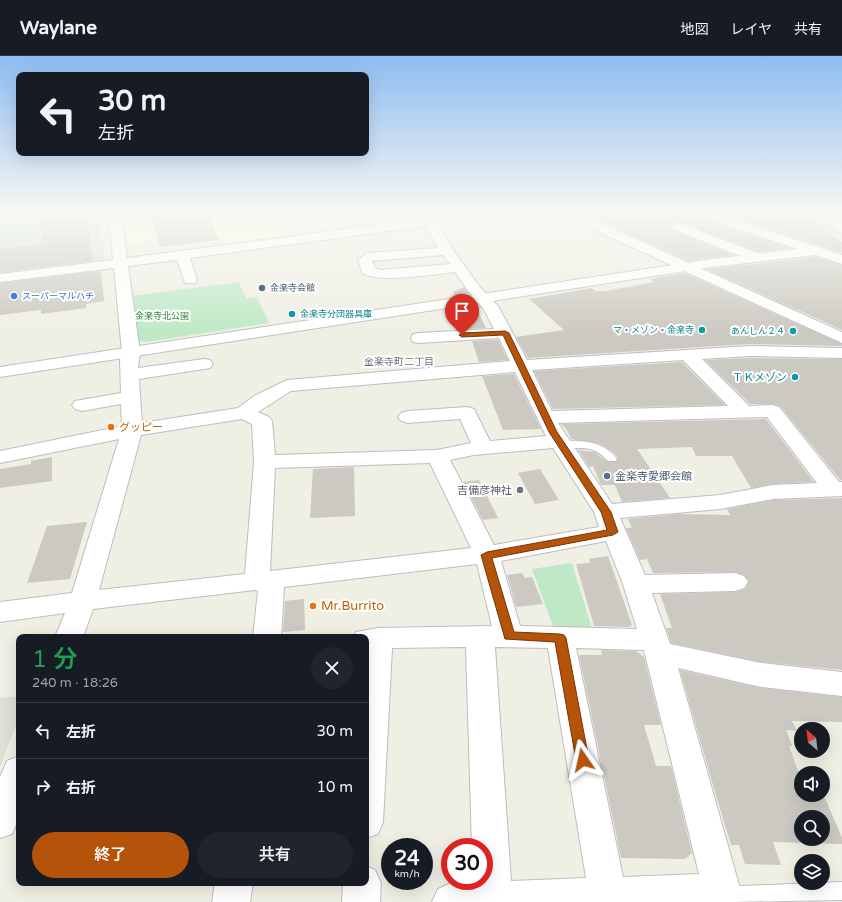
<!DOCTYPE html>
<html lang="ja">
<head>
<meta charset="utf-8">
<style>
  body { margin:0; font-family:"Varela Round","Noto Sans JP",sans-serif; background:#20242c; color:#f1f3f6; height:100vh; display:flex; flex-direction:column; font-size:15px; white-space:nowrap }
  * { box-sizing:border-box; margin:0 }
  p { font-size:13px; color:#9ea1a6 }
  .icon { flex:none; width:22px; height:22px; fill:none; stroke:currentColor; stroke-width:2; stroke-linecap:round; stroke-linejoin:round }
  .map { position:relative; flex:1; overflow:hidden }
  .drawer { position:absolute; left:16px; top:578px; width:353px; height:252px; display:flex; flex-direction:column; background:#171b24; border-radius:8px; box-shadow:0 4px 16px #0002 }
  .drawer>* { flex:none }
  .hud { position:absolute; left:16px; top:16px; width:353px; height:84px; border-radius:8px; box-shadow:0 4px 16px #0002; background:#171b24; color:#f1f3f6; overflow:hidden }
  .needle { width:26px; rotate:332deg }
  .fabs { position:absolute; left:794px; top:666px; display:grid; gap:8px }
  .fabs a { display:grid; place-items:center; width:36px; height:36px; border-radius:50%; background:#171b24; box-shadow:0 4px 16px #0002; font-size:20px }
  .speed { position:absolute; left:381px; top:782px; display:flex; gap:8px; font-size:20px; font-weight:700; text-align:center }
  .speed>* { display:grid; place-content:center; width:52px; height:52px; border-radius:50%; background:#171b24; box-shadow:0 4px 16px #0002; line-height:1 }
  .speed small { font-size:10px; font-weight:400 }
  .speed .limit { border:6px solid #d22; background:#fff; color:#111 }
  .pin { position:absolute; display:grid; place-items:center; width:34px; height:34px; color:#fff; margin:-41px -17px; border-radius:50% 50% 50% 0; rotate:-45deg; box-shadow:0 0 4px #0007 }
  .pin .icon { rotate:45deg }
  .me { position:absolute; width:44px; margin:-22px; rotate:349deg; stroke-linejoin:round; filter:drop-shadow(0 0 3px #0008) }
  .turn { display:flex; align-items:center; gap:14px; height:84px; padding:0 16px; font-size:18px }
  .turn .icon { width:52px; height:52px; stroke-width:2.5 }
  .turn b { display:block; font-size:28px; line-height:34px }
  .round { display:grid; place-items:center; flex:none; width:42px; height:42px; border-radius:21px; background:#20242c }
  .overview { display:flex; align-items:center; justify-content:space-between; height:68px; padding:0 16px }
  h1 { font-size:24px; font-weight:600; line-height:30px; color:#1e9e55 }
  .primary-button { display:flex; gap:8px; margin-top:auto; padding:8px 16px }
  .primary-button a { flex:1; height:46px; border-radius:24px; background:#b45309; color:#fff; font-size:16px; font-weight:600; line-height:46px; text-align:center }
  .primary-button a+a { background:#20242c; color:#f1f3f6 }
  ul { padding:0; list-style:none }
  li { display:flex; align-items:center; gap:12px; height:56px; padding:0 16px; border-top:1px solid #363941 }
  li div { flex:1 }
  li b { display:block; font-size:15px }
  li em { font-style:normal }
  header { display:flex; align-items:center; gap:24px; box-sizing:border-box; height:56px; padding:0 20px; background:#171b24; border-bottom:1px solid #363941 }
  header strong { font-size:19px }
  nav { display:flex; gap:22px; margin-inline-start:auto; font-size:14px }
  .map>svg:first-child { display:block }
</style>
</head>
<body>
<header>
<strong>Waylane</strong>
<nav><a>地図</a><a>レイヤ</a><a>共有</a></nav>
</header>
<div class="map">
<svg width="842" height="846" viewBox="0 0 842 846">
  <rect width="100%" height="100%" fill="#f0efe4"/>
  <polygon fill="#fffdda" points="119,158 287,158 306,181 226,191 218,177 122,188"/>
  <g fill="#e0dfd3">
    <polygon points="0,158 99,158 105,204 100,206 0,218"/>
    <polygon points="19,640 19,661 0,711 0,642"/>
  </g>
  <g fill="#bfe9c6">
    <polygon points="0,158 29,158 25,185 0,188"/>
    <polygon points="710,215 719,215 816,248 792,255 709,217"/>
    <polygon points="239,226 246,243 257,241 269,267 147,286 137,284 131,240"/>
    <polygon points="572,507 592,573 554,573 532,513"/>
  </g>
  <g fill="#cbc9c1" fill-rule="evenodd">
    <polygon points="42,158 87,158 93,205 0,216 0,193 42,188"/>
    <polygon points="151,158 207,158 219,184 160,191"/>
    <polygon points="584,158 700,158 703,162 790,192 759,196 678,166 672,171 674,175 734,199 688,205"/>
    <polygon points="724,158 804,158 842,186 842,197"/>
    <polygon points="815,201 842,209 842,274 707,213"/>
    <polygon points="101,215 104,245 86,248 86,252 41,258 41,254 0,259 0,227"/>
    <polygon points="685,217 842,288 842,290 750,288 528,302 516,281 564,274 529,243 591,232 596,235 606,235 655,226 649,223"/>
    <polygon points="464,231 469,238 455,240 453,236"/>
    <polygon points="475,249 486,272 467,273 459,252"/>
    <polygon points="494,284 498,284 508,304 479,306 472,285"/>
    <polygon points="750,302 842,303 842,424 840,424 780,350 772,348 750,348 705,304"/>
    <polygon points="682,306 725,349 553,353 534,315"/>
    <polygon points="514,318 541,373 503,374 482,320"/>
    <polygon points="766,363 814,426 773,428 751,432 732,400 696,400 692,391 637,393 670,442 622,446 615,429 601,429 593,410 589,411 578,394 594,396 608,406 616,406 618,402 613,396 600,388 571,383 567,374 561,368"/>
    <polygon points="52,401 52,425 0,432 0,413 31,408 31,405"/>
    <polygon points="354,411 355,460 310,462 313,413"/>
    <polygon points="540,413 559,444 535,448 518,417"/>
    <polygon points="479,424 498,462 483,464 463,426"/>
    <polygon points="842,442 842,614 761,606 671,587 666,572 672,572 660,538 735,536 745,533 749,525 744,519 735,516 653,517 647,503 640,504 626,472 632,472 628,463 678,458 730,459 727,453 773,444"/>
    <polygon points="87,466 70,523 27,527 47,470"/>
    <polygon points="608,500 632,569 629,571 594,570 576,508 590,507 589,503"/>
    <polygon points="522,517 525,522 532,521 543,548 516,551 507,519"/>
    <polygon points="304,543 305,574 283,576 285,545"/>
    <polygon points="601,594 636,595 644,601 661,669 644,669 656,710 671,710 692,797 685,803 621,802 579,599 602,599"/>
    <path d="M680 614 761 632 842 641V666L792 665 797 675 786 674 792 690H789L801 723V741L825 742 842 782V788L773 786 781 809 745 808 739 789H731L715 736ZM801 761H823V783H801Z"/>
  </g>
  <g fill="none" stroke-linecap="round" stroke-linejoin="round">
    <g stroke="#bcbdc4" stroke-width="2">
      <g id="lane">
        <path d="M561 385C582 384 604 385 617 403L616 405H608C589 385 579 396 557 390L556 388 557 386Z"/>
        <polygon points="842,826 842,844 728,846 718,843 716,836 718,829 725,827 742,830"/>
      </g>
    </g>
    <g stroke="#bcbdc4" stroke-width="2">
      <g id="street">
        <path d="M109 158H121L127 202 422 163 419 158H431L433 162 462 158H497L491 162 438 169 453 194 479 230 498 250 527 304 750 290 842 292V302L750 300 702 303 749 350 772 349 779 351 839 426H842V440L773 443 720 453 620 462 645 519 735 517 744 520 748 526 744 532 735 535 652 537 670 588 761 607 842 616V640L761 631 678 612 741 836 737 846H432L438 833 451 827 484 825V791H472L466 591 392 592 383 766 378 778 366 782V581H353L356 576 378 572 492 570 477 508 284 531 281 581H253L258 535 255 534 93 553 83 581H55L65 557 0 566V546L72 537 119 383 0 407V395L122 370 121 348 82 355 75 353 72 349 75 345 121 337 120 304 122 296 114 212 0 226V218L113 204ZM426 170 438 192 367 197 358 204C360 208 361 216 364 218 378 227 437 218 455 216L469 236 483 252 494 273 419 277 413 278 411 282 413 286 419 287 499 282 510 305 287 324 254 340 238 352 142 367 139 323 204 313 210 312 213 308 210 304 204 303 138 312 140 296 128 210 177 204 185 227H195L197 224 190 202ZM443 199 450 208 380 214 375 212 372 205ZM683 304 728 350 552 355 532 314ZM515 316 546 380 490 385 474 353 467 351 408 355 401 357 398 361 401 365 408 367 460 363 471 387 437 394 275 399 272 365 269 361 258 356 291 335ZM767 361 817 427 773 429 720 439 612 448 558 367ZM242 363 252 368 254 406 245 518 99 534 141 379ZM553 392 594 456 599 471 494 489 450 404 474 399ZM430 407 471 492 270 515 275 412ZM606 485 623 528 637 573 520 570 501 505ZM495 591 548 592 586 822 511 825ZM576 592 644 594 699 818 623 821Z"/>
        <polygon points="564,158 580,158 842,276 842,287 566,161"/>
        <polygon points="679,167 763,199 765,202 763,205 753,205 675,174 673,171"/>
        <polygon points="19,700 19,762 12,778 0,782 0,721 7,705"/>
        <polygon points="366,810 375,814 381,827 380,846 342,846 343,827 366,827"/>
        <polygon points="215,827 253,827 250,846 212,846"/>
      </g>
    </g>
    <g stroke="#bdbfc6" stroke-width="2">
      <g id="secondary">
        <polygon points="701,158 719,158 842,199 842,208 815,199 712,211 0,321 0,311 712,203 797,193 703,161"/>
        <polygon points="815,158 829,158 842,167 842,177 838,176"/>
      </g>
    </g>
    <use href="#lane" fill="#fff" fill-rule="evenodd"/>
    <use href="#street" fill="#fff" fill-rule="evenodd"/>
    <use href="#secondary" fill="#fff" fill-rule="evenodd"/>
  </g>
  <linearGradient id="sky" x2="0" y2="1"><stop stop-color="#8dbcf1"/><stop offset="0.57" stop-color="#f8f8f3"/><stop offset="1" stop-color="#f8f8f3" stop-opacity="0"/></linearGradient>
  <rect width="842" height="277" fill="url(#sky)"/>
  <polygon fill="#b45309" stroke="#753606" points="505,275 509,277 557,376 611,456 618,476 613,479 492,502 514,576 560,578 564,579 566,582 589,704 587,708 583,710 578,708 576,704 555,586 505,583 481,499 487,496 607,474 601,456 549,376 503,279 462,281 459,279 462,277"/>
  <g fill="#5c6f8a" stroke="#fff" stroke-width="1.5">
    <circle cx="262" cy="232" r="4"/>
    <circle cx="607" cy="420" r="4"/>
  </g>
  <circle fill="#3f7fe0" stroke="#fff" stroke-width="1.5" cx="14" cy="240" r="4"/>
  <g fill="#0f9aa8" stroke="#fff" stroke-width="1.5">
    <circle cx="292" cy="258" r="4"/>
    <circle cx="702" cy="274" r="4"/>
    <circle cx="793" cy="275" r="4"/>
    <circle cx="795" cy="321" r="4"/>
  </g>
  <g fill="#e8710a" stroke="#fff" stroke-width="1.5">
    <circle cx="111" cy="371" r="4"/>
    <circle cx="313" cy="550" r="4"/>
  </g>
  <circle fill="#6b7280" stroke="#fff" stroke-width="1.5" cx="520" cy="434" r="4"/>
  <g text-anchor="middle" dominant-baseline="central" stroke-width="4" stroke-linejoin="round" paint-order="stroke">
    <g font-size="9" fill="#4e5e75" stroke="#fff" text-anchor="start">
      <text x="270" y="232">金楽寺会館</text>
    </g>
    <g font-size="9" fill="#366cbe" stroke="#fff" text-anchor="start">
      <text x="22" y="240">スーパーマルハチ</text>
    </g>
    <g font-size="9" fill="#0d838f" stroke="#fff" text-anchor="end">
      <text x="300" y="258" text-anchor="start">金楽寺分団器具庫</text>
      <text x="694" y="274">マ・メゾン・金楽寺</text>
      <text x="785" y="275">あんしん２４</text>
    </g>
    <g font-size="9" fill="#2e8340" stroke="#fff">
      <text x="162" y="260">金楽寺北公園</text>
    </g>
    <g font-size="10" fill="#6d7178" stroke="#fff">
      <text x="399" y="306">金楽寺町二丁目</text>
    </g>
    <g font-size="11" fill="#0d838f" stroke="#fff" text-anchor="end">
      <text x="787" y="321">ＴＫメゾン</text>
    </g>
    <g font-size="11" fill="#c56008" stroke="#fff" text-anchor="start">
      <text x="119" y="371">グッピー</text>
    </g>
    <g font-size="11" fill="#4e5e75" stroke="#fff" text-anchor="start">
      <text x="615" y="420">金楽寺愛郷会館</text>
    </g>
    <g font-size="11" fill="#5b616d" stroke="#fff" text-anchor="end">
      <text x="512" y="434">吉備彦神社</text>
    </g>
    <g font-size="13" fill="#c56008" stroke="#fff" text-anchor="start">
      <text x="321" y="550">Mr.Burrito</text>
    </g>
  </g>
</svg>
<div class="fabs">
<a><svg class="needle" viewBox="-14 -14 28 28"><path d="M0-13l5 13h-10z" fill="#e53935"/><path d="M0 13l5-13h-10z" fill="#9ea1a6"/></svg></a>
<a><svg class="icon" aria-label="sound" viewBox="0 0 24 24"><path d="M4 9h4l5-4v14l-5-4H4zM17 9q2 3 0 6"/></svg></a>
<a><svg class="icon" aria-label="search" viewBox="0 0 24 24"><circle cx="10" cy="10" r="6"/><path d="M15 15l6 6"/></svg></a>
<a><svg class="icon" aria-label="layers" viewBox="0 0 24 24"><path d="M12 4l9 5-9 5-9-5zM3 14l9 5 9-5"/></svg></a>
</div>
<div class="speed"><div>24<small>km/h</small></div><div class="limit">30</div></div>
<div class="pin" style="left:462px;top:279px;background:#d93025"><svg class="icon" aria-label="arrive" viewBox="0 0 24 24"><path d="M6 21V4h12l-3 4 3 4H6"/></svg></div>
<svg class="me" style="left:583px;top:704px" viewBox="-20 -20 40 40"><path d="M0-17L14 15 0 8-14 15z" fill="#b45309" stroke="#fff" stroke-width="4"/></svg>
<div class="hud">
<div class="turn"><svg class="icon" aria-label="left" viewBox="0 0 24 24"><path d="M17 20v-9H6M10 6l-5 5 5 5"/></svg><div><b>30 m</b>左折</div></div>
</div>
<section class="drawer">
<div class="overview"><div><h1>1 分</h1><p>240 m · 18:26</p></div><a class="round"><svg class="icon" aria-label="close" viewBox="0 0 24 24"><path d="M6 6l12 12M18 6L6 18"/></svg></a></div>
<ul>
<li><svg class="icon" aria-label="left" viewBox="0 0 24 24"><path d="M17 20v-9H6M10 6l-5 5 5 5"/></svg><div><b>左折</b></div><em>30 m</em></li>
<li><svg class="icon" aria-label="right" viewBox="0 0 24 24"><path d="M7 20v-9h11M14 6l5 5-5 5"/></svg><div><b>右折</b></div><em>10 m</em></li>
</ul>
<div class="primary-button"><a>終了</a><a>共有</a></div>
</section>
</div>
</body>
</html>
